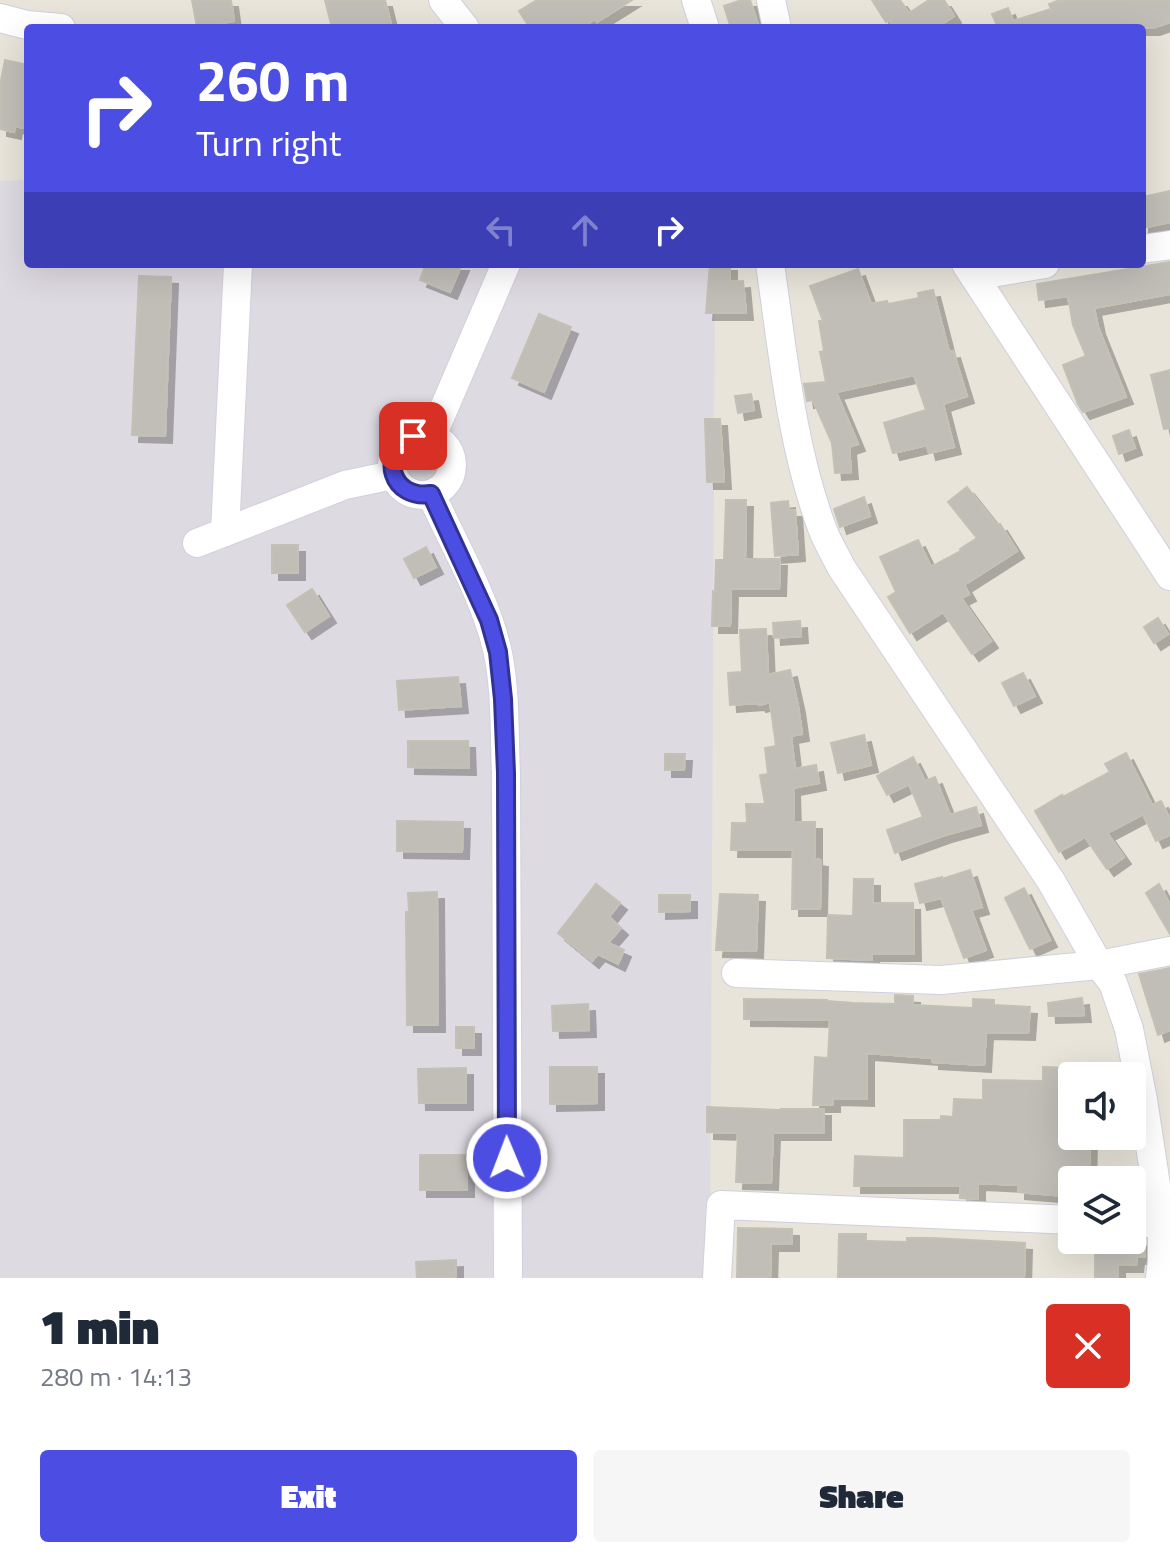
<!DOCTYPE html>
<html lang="en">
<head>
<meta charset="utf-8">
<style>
  body { margin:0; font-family:"Titillium Web",sans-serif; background:#f6f6f7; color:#1f2937; height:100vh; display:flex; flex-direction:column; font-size:30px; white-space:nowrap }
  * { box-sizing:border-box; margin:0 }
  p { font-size:26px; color:#747a83 }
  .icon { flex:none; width:44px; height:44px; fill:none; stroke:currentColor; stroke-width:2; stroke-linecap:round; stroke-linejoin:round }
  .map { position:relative; height:1278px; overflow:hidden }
  .details { display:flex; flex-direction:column; background:#fff; flex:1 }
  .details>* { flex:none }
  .banner { position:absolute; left:24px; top:24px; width:1122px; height:244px; border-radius:8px; box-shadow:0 8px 32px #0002; background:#4c4ee3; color:#fff; overflow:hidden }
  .fabs { position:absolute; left:1058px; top:1062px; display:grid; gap:16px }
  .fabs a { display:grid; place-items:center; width:88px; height:88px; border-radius:8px; background:#fff; box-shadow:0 8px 32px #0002; font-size:40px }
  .pin { position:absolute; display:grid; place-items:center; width:68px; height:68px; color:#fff; margin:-34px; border-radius:16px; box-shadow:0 4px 12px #0006 }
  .me { position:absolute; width:88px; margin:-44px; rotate:359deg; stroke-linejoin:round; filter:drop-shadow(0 0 6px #0008) }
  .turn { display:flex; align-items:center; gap:28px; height:168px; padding:0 40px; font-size:36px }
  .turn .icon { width:104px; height:104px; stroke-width:2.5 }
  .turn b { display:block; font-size:56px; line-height:68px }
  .lanes { display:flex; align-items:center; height:76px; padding:0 40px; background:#0003; justify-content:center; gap:40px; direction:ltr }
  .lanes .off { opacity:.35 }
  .round { display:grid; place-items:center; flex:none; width:84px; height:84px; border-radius:8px; background:#f6f6f7 }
  .overview { display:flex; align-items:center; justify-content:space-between; height:136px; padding:0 40px }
  h1 { font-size:48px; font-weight:800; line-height:60px }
  .cta { display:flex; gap:16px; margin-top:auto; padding:16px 40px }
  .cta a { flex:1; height:92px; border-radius:8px; background:#4c4ee3; color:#fff; font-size:32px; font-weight:800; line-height:92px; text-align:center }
  .cta a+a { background:#f6f6f7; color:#1f2937 }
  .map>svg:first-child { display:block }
</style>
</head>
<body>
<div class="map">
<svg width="1170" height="1278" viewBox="0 0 1170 1278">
  <defs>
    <filter id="shadow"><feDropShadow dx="7" dy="7" stdDeviation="0" flood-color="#0004"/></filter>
  </defs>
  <rect width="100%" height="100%" fill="#e8e4da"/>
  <polygon fill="#dddae1" points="28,180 28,264 715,264 710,1278 0,1278 0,181"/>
  <g fill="#c0beb7" stroke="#c3c0b4" stroke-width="2" filter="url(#shadow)">
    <polygon points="192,0 231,0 234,21 197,27"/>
    <polygon points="325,0 385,0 392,28 332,28"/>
    <polygon points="537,0 632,0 597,22 595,19 581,28 530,28 519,11"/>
    <polygon points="742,0 750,0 759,28 731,28 724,6"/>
    <polygon points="872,0 900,0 909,13 929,0 944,0 954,16 936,28 886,28 892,24 889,20 886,22"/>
    <polygon points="1060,0 1170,0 1170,22 1153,28 998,28 992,14 1008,8 1013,21 1051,9 1049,4"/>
    <polygon points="5,60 28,65 28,129 15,126 14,132 0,129 0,85"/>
    <polygon points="1170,191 1170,222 1142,228 1142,197"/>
    <polygon points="1170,262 1170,294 1094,308 1098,327 1126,397 1083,412 1078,404 1063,365 1086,356 1073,325 1068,296 1039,300 1037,284"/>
    <polygon points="426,264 462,264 450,292 420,280"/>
    <polygon points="710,264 730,264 730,282 743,281 746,313 706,313"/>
    <polygon points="858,269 871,304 887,301 888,304 919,298 918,293 933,290 949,352 953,351 967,396 943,404 954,447 929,453 927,445 893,453 884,423 926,410 914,375 836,392 858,444 849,447 851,472 835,473 832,443 813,400 807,401 804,384 826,382 820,352 824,351 819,321 823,321 810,286"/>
    <polygon points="139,276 171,277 165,436 132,435"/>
    <polygon points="539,314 571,327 544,392 512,378"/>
    <polygon points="1170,370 1170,428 1164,429 1151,375"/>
    <polygon points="751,394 754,410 738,413 735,396"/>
    <polygon points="705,419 720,419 724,482 707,482"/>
    <polygon points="1129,430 1135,448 1119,454 1113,436"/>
    <polygon points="967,487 997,525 1000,524 1017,551 964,585 969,594 961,598 991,641 972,654 943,612 910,633 888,597 896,592 880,557 918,540 931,567 961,551 960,549 977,538 948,502"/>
    <polygon points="864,497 870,516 840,527 834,509"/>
    <polygon points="726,500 746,500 745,559 780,559 779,589 731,589 730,626 712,626 713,591 715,591 716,560 724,560"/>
    <polygon points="788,501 789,510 795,510 798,554 775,556 771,503"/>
    <rect x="272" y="545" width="26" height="28"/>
    <polygon points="426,547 436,567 414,578 404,559"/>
    <polygon points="312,589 329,616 305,632 287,605"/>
    <polygon points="1158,618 1168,634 1154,643 1144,627"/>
    <polygon points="800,621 801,636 774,638 773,623"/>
    <polygon points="766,629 768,675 790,670 798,706 802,734 791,736 795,769 816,765 819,783 793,788 794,822 815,822 815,859 821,860 820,909 792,909 793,850 731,850 732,823 747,823 746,804 765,804 760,775 768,774 765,748 776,746 770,702 759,705 758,703 730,705 728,673 742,672 740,630"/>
    <polygon points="1023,673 1035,696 1014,706 1002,683"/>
    <polygon points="458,677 461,706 399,710 397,681"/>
    <polygon points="864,735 871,765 838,773 831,743"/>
    <polygon points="408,741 468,741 469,768 408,767"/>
    <polygon points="1126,753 1152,805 1161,801 1170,819 1170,835 1156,841 1143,814 1107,833 1124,857 1107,869 1085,837 1059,852 1035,811 1062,795 1063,797 1110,772 1105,764"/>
    <polygon points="665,754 685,754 684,770 665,770"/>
    <polygon points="913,757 925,781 935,777 950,815 976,807 981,825 945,835 895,853 887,830 923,817 909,784 887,795 877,776"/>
    <polygon points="397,821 463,822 462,852 397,851"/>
    <polygon points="970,870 982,907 971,910 986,950 964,958 941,898 920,903 915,884 942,877 942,879"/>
    <polygon points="854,879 873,879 873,903 913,903 914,954 872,954 872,960 827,958 828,915 853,916"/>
    <polygon points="596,884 620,903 609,917 621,928 608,943 624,950 618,964 598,954 592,961 558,933"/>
    <polygon points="1159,884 1170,905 1170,934 1146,893"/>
    <polygon points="1024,888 1050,940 1030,949 1005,898"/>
    <polygon points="437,892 438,1025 407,1025 406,912 409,912 408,893"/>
    <polygon points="720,894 758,895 756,951 716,950"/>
    <polygon points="659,895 690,895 690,911 659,912"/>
    <polygon points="1170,968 1170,1030 1158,1035 1139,974"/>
    <polygon points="895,995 913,996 913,1005 973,1008 973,999 994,1000 994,1005 1030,1007 1028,1033 986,1032 984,1065 932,1062 932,1058 867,1053 867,1099 833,1098 833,1105 813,1105 815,1057 828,1058 830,1020 744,1019 744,999 827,1000 827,1001 854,1003 895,1004"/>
    <polygon points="1082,998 1084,1015 1049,1016 1048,1003"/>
    <polygon points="588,1004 589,1030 553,1031 552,1006"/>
    <rect x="456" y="1027" width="18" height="21"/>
    <polygon points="550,1067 597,1067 597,1103 550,1104"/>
    <polygon points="1043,1067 1072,1068 1072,1136 1090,1136 1089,1180 1072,1180 1072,1193 1064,1192 1064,1196 1018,1192 1018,1185 978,1183 978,1199 960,1198 960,1186 854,1186 855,1156 904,1158 904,1120 941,1120 941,1116 953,1117 954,1099 983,1100 983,1080 1043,1081"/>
    <polygon points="466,1068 466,1103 419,1103 418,1069"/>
    <polygon points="707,1107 781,1110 781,1109 824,1109 824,1133 773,1133 771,1183 736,1182 738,1133 707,1132"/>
    <rect x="420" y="1155" width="47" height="35"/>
    <polygon points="738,1228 792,1229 792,1244 771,1244 770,1278 737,1278"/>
    <polygon points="839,1234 866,1234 866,1241 907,1242 907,1238 932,1238 1025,1243 1024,1278 838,1278"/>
    <polygon points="1132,1239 1145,1240 1145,1257 1137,1257 1136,1265 1118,1265 1118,1278 1095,1278 1095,1249 1126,1250 1127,1240"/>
    <polygon points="456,1260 456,1278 417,1278 416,1262"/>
  </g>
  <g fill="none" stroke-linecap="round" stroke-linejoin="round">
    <g stroke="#d0d0de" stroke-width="30">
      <g id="minor">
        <polyline points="443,0 465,28"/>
        <polyline points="696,0 705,28"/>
        <polyline points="771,0 777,28"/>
        <polyline points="0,18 27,25 61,28"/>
        <polyline points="1142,249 1170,245"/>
        <path d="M770 264C783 353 791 444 822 528 827 542 835 554 841 567L1051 881 1099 965 1113 983 1129 1029 1143 1100 1162 1224V1261L1160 1278"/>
        <polyline points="966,264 1170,576"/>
        <polyline points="974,276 1045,264"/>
        <circle cx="422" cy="465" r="30"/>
        <polyline points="432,436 506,264"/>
        <path d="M431 494C453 543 485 597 497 649 506 688 504 732 506 773L508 1278"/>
        <polyline points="225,532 238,264"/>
        <polyline points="197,543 345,485 393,475"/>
        <polyline points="736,973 941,980 1099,965 1170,951"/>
        <polyline points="1132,1222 1162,1224"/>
        <polyline points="717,1278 721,1205 1072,1220"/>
      </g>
    </g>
    <use href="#minor" stroke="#fff" stroke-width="28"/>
  </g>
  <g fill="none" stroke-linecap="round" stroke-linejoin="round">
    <g stroke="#313394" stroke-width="20">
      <path id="route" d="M413 436C377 455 392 500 431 494L489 620 498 652 503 699 506 773 507 1158"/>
    </g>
    <use href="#route" stroke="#4c4ee3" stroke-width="14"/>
  </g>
</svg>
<div class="fabs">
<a><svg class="icon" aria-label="sound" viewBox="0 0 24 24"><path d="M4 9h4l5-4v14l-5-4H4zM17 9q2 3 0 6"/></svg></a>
<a><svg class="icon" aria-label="layers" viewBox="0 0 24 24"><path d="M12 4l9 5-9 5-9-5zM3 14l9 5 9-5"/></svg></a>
</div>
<div class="pin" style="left:413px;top:436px;background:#d93025"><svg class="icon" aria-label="arrive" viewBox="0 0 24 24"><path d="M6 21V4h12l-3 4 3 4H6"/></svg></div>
<svg class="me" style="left:507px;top:1158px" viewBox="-20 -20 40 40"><circle r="17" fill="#4c4ee3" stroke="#fff" stroke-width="3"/><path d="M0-11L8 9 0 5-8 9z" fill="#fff"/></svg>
<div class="banner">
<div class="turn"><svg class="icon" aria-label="right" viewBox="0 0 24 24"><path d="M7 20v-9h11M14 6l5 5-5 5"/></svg><div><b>260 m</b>Turn right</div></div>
<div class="lanes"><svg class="icon off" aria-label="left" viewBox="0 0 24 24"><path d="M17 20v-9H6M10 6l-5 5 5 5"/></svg><svg class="icon off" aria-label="ahead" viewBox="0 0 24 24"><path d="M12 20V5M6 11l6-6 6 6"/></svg><svg class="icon" aria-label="right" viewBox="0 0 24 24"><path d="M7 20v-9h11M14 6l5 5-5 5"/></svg></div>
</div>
</div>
<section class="details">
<div class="overview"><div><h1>1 min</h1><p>280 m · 14:13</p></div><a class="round" style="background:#d93025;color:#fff"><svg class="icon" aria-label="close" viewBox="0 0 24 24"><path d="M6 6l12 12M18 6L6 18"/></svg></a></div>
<div class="cta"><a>Exit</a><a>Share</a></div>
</section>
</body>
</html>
